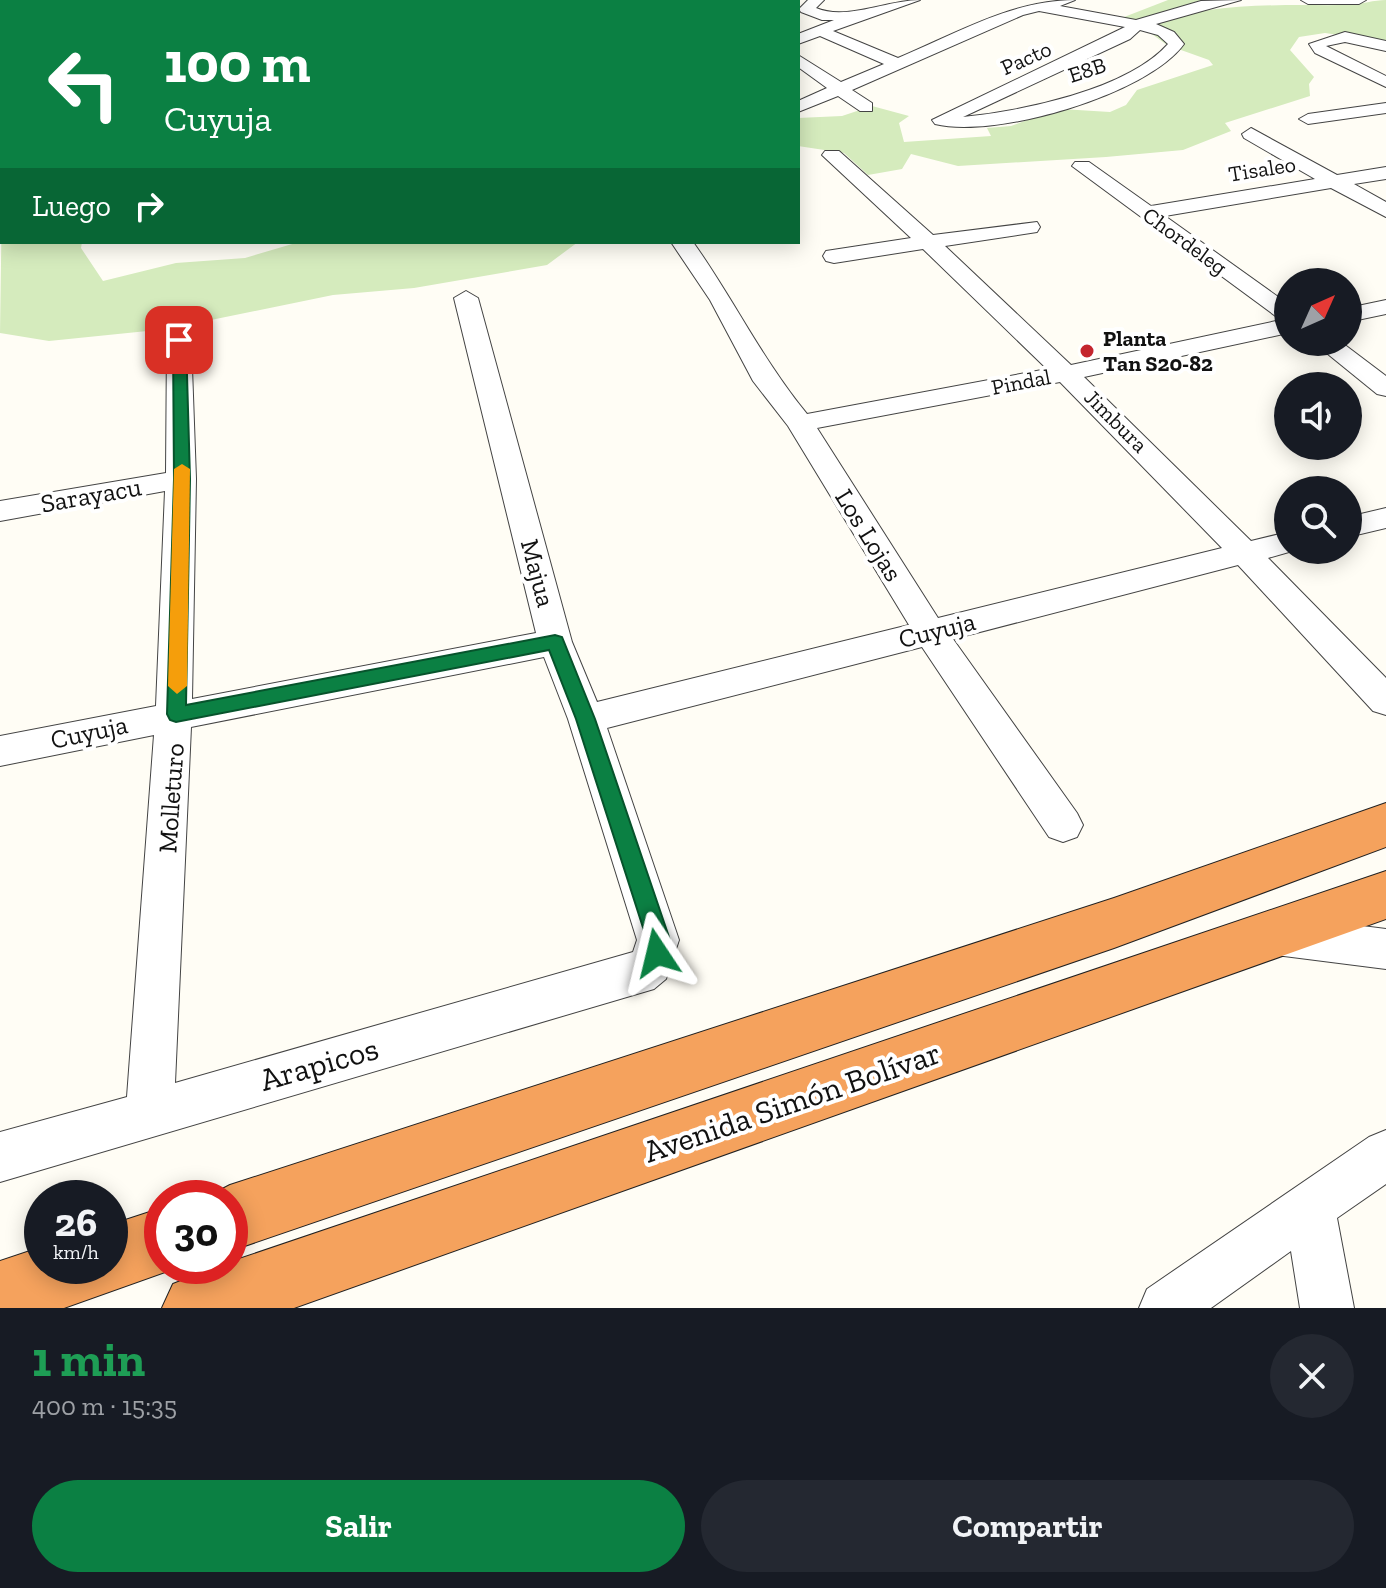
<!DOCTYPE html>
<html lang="es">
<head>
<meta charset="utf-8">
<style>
  body { margin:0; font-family:"Zilla Slab",serif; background:#242831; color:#f1f3f6; height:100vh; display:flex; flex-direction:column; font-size:30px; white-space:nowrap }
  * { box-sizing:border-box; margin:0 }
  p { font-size:26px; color:#9ea1a6 }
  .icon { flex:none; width:44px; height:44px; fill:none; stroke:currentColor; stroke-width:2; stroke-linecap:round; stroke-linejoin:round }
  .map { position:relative; height:1308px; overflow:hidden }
  .panel { display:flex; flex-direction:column; background:#171b24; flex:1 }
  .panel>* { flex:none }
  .top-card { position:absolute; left:0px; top:0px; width:800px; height:244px; box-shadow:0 4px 20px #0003; background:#0b8043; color:#fff; overflow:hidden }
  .needle { width:52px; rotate:45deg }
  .tools { position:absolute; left:1274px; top:268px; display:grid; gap:16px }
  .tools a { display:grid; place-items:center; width:88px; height:88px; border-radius:50%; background:#171b24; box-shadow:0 4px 20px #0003; font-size:40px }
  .speed { position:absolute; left:24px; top:1180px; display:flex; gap:16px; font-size:40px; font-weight:700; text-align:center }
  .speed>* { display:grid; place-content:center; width:104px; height:104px; border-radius:50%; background:#171b24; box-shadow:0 4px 20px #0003; line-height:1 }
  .speed small { font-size:20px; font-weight:400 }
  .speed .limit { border:12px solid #d22; background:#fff; color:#111 }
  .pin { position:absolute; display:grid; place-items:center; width:68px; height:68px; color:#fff; margin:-34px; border-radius:16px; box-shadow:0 4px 12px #0006 }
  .me { position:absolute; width:88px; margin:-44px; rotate:350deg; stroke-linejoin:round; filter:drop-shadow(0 0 6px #0008) }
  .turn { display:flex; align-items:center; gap:28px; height:168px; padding:0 32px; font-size:36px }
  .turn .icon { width:104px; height:104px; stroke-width:2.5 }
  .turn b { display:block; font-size:56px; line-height:68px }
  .then { display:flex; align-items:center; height:76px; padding:0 32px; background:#0003; gap:16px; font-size:30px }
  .round { display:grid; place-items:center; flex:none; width:84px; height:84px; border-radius:42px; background:#242831 }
  .head { display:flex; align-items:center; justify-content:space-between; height:136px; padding:0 32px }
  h1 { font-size:48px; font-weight:700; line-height:60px; color:#1e9e55 }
  .cta { display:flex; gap:16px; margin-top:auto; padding:16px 32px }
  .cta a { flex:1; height:92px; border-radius:48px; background:#0b8043; color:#fff; font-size:32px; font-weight:700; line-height:92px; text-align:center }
  .cta a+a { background:#242831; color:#f1f3f6 }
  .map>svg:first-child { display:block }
</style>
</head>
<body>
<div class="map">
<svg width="1386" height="1308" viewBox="0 0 1386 1308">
  <rect width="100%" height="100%" fill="#fffdf5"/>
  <g fill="#d5ebbd">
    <polygon points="1168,0 1216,0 1134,21 1119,19"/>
    <path d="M1386 0V42L1325 33 1299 37 1290 50 1314 77 1309 84 1310 96 1225 123 1231 131 1183 150 1106 157 958 166 911 154 902 169 868 175 844 153 798 146V118L842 116 872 106 909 116 899 123 904 142 991 136 987 128 1011 126 1027 120 1019 113 1045 108 1110 112 1126 105 1137 90 1213 65 1209 60 1167 45 1145 29C1207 0 1281 6 1349 5 1362 4 1374 0 1386 0Z"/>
    <polygon points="2,193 2,242 82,242 81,248 103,281 176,263 245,258 299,242 578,242 547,265 414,288 333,295 167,329 49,341 0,333"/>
  </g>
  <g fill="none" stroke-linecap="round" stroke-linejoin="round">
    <g stroke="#444" stroke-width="2">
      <g id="minor">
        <polygon points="703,0 717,0 718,2 704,2"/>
        <path d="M808 0H824L816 8C846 21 888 0 920 0L833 31 898 58C955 34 1012 0 1075 0L1060 6 1136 20 1201 1 1241 0 1156 24 1174 32 1184 44C1147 95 995 139 935 124L932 120 1125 27 1039 11 1023 15 852 90 872 103V111H860L838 96 798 112V101L827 88 798 67V55L841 82 884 64 820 36 798 44V34L834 20H822L801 12 799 9ZM1140 30 1158 35 1168 44C1127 90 1022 111 963 117L1130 39Z"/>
        <polygon points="1301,0 1366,0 1359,4 1308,4"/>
        <polygon points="2,21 2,31 0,32 0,22"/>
        <polygon points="1345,32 1386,41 1386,51 1345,42 1326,46 1386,76 1386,87 1315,53 1309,44"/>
        <rect x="0" y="76" width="2" height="10"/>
        <polygon points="1386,103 1386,113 1308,124 1299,119 1308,114"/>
        <path d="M1251 128 1337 175 1386 167V179L1354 184 1386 202V217L1331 188 1165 216 1288 304V333L1084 377 1251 541 1288 532V550H1296L1268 558 1386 678V715L1373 711 1238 565 953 639 1077 813 1083 825 1077 837 1063 842 1049 837 922 647 607 728 679 940 666 979 654 989 0 1182V1132L127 1097 154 735 0 766V736L156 706 165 491 0 521V501L166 473 167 340 170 335 179 333 191 340 196 479 192 699 536 633 454 298 466 291 478 298 572 642 597 702 909 625 788 426 753 381 710 300 671 242H693C733 298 763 361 807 414L1047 369 923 249 834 263 826 261 823 256 826 251 911 238 822 155 825 151H839L933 235 1037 222 1040 227 1037 232 945 246 1071 365 1281 320 1072 166 1075 162H1089L1151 206 1315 179 1244 138 1242 134ZM1060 382 1222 548 938 618 817 428ZM544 657 568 719 637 940 633 952 175 1083 191 727Z"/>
        <rect x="0" y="139" width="2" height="12"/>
        <polygon points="1386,300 1386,314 1348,322 1348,308"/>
        <polygon points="1313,342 1341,342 1386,376 1386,396 1377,394"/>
        <polygon points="1386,508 1386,528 1348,537 1348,517"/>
        <polygon points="1276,915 1386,929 1386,969 1276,955 1261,949 1255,935 1261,921"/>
        <polygon points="1386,1130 1386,1184 1337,1218 1354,1308 1300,1308 1291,1251 1211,1308 1139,1308 1147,1289 1369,1137"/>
      </g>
    </g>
    <g stroke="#222" stroke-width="2">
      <g id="highway">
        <polygon points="1386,803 1386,847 1114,948 230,1251 230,1198 205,1198 230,1185 1114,898"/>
        <polygon points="1386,871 1386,919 294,1308 162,1308 173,1284 219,1266 230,1266 230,1262"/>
        <polygon points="162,1208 162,1266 182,1266 64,1308 0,1308 0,1261 42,1247 42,1266 110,1266 110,1225"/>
      </g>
    </g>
    <use href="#minor" fill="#fff" fill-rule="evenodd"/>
    <use href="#highway" fill="#f5a25d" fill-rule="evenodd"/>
  </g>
  <polygon fill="#0b8043" stroke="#07532c" stroke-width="2" points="179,336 186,340 190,479 186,705 555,635 562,637 595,719 670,940 665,960 657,964 649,960 647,940 576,719 549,650 176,722 170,720 167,714 174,479 173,340"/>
  <polygon fill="#f59e0b" points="182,464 190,469 187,686 177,694 168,686 174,469"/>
  <circle fill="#c4262e" stroke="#fff" stroke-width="3" cx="1087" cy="351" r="8"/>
  <g text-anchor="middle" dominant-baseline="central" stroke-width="8" stroke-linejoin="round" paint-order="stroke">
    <g font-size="22" fill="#111" stroke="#fff">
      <text transform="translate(1026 58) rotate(-24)">Pacto</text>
      <text transform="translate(1087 70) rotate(-18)">E8B</text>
      <text transform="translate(1262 169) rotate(-9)">Tisaleo</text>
      <text transform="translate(1185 241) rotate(36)">Chordeleg</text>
      <text transform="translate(1021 382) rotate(-11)">Pindal</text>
      <text transform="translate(1116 421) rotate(45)">Jimbura</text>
    </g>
    <g font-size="22" font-weight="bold" fill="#111" stroke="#fff" text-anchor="start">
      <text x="1103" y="338">Planta<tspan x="1103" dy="25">Tan S20-82</tspan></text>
    </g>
    <g font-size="26" fill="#111" stroke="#fff">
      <text transform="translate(91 495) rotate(-10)">Sarayacu</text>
      <text transform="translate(869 535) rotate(58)">Los Lojas</text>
      <text transform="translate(538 573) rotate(75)">Majua</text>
      <text transform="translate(937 630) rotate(-14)">Cuyuja</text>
      <text transform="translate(89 732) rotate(-12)">Cuyuja</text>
      <text transform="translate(171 798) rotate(-86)">Molleturo</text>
    </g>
    <g font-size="32" fill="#111" stroke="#fff">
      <text transform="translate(319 1064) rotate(-16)">Arapicos</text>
      <text transform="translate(792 1102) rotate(-19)">Avenida Simón Bolívar</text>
    </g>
  </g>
</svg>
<div class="tools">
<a><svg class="needle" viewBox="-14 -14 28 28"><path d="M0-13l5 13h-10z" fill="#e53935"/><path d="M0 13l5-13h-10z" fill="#9ea1a6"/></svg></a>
<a><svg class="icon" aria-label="sound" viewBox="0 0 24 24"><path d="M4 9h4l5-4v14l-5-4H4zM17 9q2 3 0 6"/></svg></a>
<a><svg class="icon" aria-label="search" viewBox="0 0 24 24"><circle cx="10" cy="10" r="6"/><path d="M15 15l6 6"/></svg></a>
</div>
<div class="speed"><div>26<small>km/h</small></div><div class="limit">30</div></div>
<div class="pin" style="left:179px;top:340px;background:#d93025"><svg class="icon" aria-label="arrive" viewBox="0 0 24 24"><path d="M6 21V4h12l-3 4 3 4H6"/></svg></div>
<svg class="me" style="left:657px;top:953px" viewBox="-20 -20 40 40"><path d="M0-17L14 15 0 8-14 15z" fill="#0b8043" stroke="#fff" stroke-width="4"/></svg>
<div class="top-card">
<div class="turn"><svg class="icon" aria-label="left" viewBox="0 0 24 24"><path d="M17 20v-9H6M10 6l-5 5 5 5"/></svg><div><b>100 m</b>Cuyuja</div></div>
<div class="then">Luego<svg class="icon" aria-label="right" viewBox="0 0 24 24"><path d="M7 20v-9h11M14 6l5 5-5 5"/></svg></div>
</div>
</div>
<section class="panel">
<div class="head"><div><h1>1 min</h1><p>400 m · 15:35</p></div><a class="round"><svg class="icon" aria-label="close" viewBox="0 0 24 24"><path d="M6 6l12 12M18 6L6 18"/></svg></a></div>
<div class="cta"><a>Salir</a><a>Compartir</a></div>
</section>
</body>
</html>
